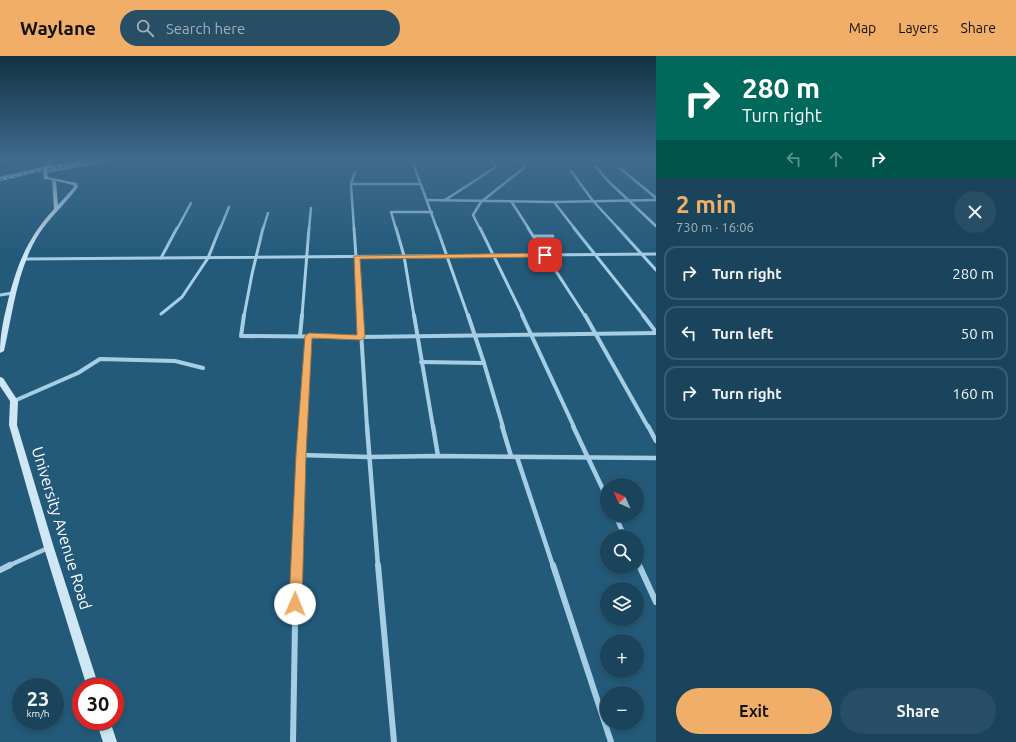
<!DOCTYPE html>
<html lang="en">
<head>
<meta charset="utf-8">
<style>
  body { margin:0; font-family:Ubuntu,sans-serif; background:#274e65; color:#f1f3f6; height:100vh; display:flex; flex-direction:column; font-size:15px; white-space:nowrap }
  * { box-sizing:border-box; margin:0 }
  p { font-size:13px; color:#9fb0bb }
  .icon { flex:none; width:22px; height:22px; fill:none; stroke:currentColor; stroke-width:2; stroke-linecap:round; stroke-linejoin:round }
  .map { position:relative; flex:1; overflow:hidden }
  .side { display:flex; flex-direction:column; background:#1a445c; width:360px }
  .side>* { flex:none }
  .hud { background:#00695c; color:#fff; overflow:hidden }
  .needle { width:26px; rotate:315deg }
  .fabs { position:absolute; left:600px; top:422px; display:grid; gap:8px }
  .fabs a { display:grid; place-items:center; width:44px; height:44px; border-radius:50%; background:#1a445c; box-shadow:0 2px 6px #0003,0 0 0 1px #385c72; font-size:20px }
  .speed { position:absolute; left:12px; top:622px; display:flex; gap:8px; font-size:20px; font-weight:700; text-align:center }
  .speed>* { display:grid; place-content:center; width:52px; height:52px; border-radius:50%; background:#1a445c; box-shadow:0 2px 6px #0003,0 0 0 1px #385c72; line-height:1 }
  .speed small { font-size:10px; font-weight:400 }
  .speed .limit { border:6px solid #d22; background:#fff; color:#111 }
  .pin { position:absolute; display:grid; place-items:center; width:34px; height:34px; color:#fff; margin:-17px; border-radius:8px; box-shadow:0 2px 6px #0006 }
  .me { position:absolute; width:44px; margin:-22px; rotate:1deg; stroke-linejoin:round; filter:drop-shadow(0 0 3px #0008) }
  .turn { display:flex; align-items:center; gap:14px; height:84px; padding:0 20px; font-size:18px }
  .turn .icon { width:52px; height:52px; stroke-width:2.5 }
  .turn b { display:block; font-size:28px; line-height:34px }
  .lanes { display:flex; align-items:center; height:38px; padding:0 20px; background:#0003; justify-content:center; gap:20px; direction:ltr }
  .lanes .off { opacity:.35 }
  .round { display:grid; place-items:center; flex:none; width:42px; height:42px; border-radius:21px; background:#274e65 }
  .overview { display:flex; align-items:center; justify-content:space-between; height:68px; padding:0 20px }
  h1 { font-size:24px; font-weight:700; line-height:30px; color:#f0ae68 }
  .button { display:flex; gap:8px; margin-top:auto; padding:8px 20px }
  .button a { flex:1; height:46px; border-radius:24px; background:#f0ae68; color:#111; font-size:16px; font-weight:700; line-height:46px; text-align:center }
  .button a+a { background:#274e65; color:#f1f3f6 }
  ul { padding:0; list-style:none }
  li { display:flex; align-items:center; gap:12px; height:54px; margin:0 8px 6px; padding:0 12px; border:2px solid #385c72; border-radius:12px }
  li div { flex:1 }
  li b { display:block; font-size:15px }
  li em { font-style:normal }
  header { display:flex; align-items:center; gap:24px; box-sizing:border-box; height:56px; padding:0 20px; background:#f0ae68; color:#111 }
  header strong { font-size:19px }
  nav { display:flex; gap:22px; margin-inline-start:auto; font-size:14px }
  .search { width:280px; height:36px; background:#274e65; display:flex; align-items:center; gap:10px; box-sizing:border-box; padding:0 14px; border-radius:22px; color:#9fb0bb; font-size:15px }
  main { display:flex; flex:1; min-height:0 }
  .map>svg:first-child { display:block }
</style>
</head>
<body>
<header>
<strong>Waylane</strong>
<div class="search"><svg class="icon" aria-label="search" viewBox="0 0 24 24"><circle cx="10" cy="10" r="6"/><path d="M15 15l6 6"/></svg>Search here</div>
<nav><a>Map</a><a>Layers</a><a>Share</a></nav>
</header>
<main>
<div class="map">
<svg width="656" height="686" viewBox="0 0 656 686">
  <rect width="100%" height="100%" fill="#235a7a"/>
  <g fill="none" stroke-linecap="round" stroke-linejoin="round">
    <g stroke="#a5cee5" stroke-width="2.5">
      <polyline points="412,104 437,173"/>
      <polyline points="596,111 609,126 656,170"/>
      <polyline points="620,112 656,142"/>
      <polyline points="571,115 593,145 619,173"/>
      <polyline points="45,116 110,104"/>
      <polyline points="0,122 47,111 94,104"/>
      <polyline points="351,128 421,128"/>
      <polyline points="427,144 554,146 656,144"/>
      <polyline points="445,144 496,111 491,104"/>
      <polyline points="511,145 529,173"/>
      <polyline points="554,146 575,173"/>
      <polyline points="177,173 191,147"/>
      <polyline points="220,173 229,151"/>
      <polyline points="263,173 268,157"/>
      <polyline points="309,173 311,152"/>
      <polyline points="354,173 351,128 355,116"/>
      <polyline points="396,173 391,156 432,156"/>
      <polyline points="480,173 473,159 481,146 525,111 520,104"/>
    </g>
    <g stroke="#a5cee5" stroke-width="3">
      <polyline points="354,172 360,260"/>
      <polyline points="396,172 404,200 414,260"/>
      <polyline points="437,172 468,260"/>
      <polyline points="480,172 523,260"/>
      <polyline points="528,172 585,260"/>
      <polyline points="574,172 644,260"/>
      <polyline points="618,172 656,214"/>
      <polyline points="533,180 553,180"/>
      <polyline points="161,202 177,172"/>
      <polyline points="24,203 656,198"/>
      <polyline points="0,239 13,237"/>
      <polyline points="161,258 182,241 208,202 220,172"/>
      <polyline points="244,260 252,218 263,172"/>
      <polyline points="302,260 309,172"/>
    </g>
    <g stroke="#a5cee5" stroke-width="4">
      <polyline points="244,259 241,280 361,281 656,277"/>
      <polyline points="360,259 367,371"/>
      <polyline points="414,259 433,371"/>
      <polyline points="468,259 484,307 503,371"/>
      <polyline points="522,259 574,371"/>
      <polyline points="585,259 648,371"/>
      <polyline points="643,259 656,276"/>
      <polyline points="300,280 302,259"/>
      <polyline points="421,306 484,307"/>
      <polyline points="14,345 78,317 100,303 175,305 203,312"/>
      <polyline points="304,371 309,280"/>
    </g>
    <g stroke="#a5cee5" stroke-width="4.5">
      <polyline points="367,370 378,510"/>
      <polyline points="433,370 438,400"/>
      <polyline points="502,370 511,400"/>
      <polyline points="573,370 607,442"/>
      <polyline points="648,370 656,385"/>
      <polyline points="301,399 369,401 438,400 656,402"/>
      <polyline points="517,401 553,510"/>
      <polyline points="615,459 625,481"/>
      <polyline points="637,505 639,510"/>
      <polyline points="8,510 48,492"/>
      <polyline points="296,510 304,370"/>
    </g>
    <g stroke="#a5cee5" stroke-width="6">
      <polyline points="378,509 394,686"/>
      <polyline points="553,509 611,686"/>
      <polyline points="639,509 656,546"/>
      <polyline points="0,514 10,509"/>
      <polyline points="293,686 296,509"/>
    </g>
    <g fill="#cfe6f4" fill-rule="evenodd">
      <path d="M49 104H53L47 116 48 121 77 127 78 131C66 147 50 161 39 178 17 213 13 256 4 295L0 297C0 280 3 265 7 249 16 211 27 182 54 153L52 124 44 123 43 116ZM56 125 73 129 74 131 58 149Z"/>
      <polygon points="0,321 3,322 18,345 17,369 54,492 99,631 87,631 44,492 9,369 10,345 0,330"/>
      <polygon points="96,665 110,665 117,686 103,686"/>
    </g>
    <polygon fill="#e5f3fc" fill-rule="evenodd" points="0,104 7,104 0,107"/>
    <g stroke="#fff" stroke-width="2">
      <polyline id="rail" points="0,124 46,113 101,104"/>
    </g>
    <use href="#rail" stroke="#235a7a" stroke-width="1" stroke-dasharray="3.5" stroke-linecap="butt"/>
  </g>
  <linearGradient id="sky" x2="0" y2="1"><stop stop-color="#133243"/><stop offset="0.52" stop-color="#3f6b8d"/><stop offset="1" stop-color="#3f6b8d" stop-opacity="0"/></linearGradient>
  <rect width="656" height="200" fill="url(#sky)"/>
  <polygon fill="#f0ae68" stroke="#9c7144" points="545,197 549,199 548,201 360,203 365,281 361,284 312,282 306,399 302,548 300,552 295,554 291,552 289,548 296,399 305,280 309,277 357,279 354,200"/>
  <g text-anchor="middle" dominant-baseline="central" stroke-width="4" stroke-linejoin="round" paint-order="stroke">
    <g font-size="16" fill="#fff" stroke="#235a7a">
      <text transform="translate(62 472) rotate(73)">University Avenue Road</text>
    </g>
  </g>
</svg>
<div class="fabs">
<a><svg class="needle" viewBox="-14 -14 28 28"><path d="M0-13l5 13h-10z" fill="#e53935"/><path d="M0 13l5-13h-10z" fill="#9fb0bb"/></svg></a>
<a><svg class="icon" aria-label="search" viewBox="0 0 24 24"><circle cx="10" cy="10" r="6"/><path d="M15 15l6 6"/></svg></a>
<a><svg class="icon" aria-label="layers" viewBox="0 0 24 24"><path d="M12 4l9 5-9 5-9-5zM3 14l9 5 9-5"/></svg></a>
<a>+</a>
<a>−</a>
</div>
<div class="speed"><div>23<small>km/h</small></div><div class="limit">30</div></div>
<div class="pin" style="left:545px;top:199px;background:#d93025"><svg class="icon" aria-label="arrive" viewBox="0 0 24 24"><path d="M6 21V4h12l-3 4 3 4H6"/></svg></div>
<svg class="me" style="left:295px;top:548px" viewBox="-20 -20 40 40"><circle r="19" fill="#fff"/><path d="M0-13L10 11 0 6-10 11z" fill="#f0ae68"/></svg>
</div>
<section class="side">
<div class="hud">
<div class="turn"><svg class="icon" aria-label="right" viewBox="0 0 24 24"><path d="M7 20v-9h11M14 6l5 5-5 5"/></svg><div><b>280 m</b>Turn right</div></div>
<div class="lanes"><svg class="icon off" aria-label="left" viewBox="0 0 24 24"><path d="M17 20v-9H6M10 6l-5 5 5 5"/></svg><svg class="icon off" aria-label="ahead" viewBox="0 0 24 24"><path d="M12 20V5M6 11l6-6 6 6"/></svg><svg class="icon" aria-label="right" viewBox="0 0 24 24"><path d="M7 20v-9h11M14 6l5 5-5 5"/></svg></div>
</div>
<div class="overview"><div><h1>2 min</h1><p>730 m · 16:06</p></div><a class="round"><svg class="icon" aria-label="close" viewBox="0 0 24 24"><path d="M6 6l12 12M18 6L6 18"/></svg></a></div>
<ul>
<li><svg class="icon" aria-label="right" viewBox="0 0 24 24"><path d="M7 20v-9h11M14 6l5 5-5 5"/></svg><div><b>Turn right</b></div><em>280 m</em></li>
<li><svg class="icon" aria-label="left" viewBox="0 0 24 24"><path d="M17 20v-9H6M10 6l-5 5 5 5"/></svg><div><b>Turn left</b></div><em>50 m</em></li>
<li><svg class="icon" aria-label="right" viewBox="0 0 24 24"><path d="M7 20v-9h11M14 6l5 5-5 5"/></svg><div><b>Turn right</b></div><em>160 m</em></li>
</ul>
<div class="button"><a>Exit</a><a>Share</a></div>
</section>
</main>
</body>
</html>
